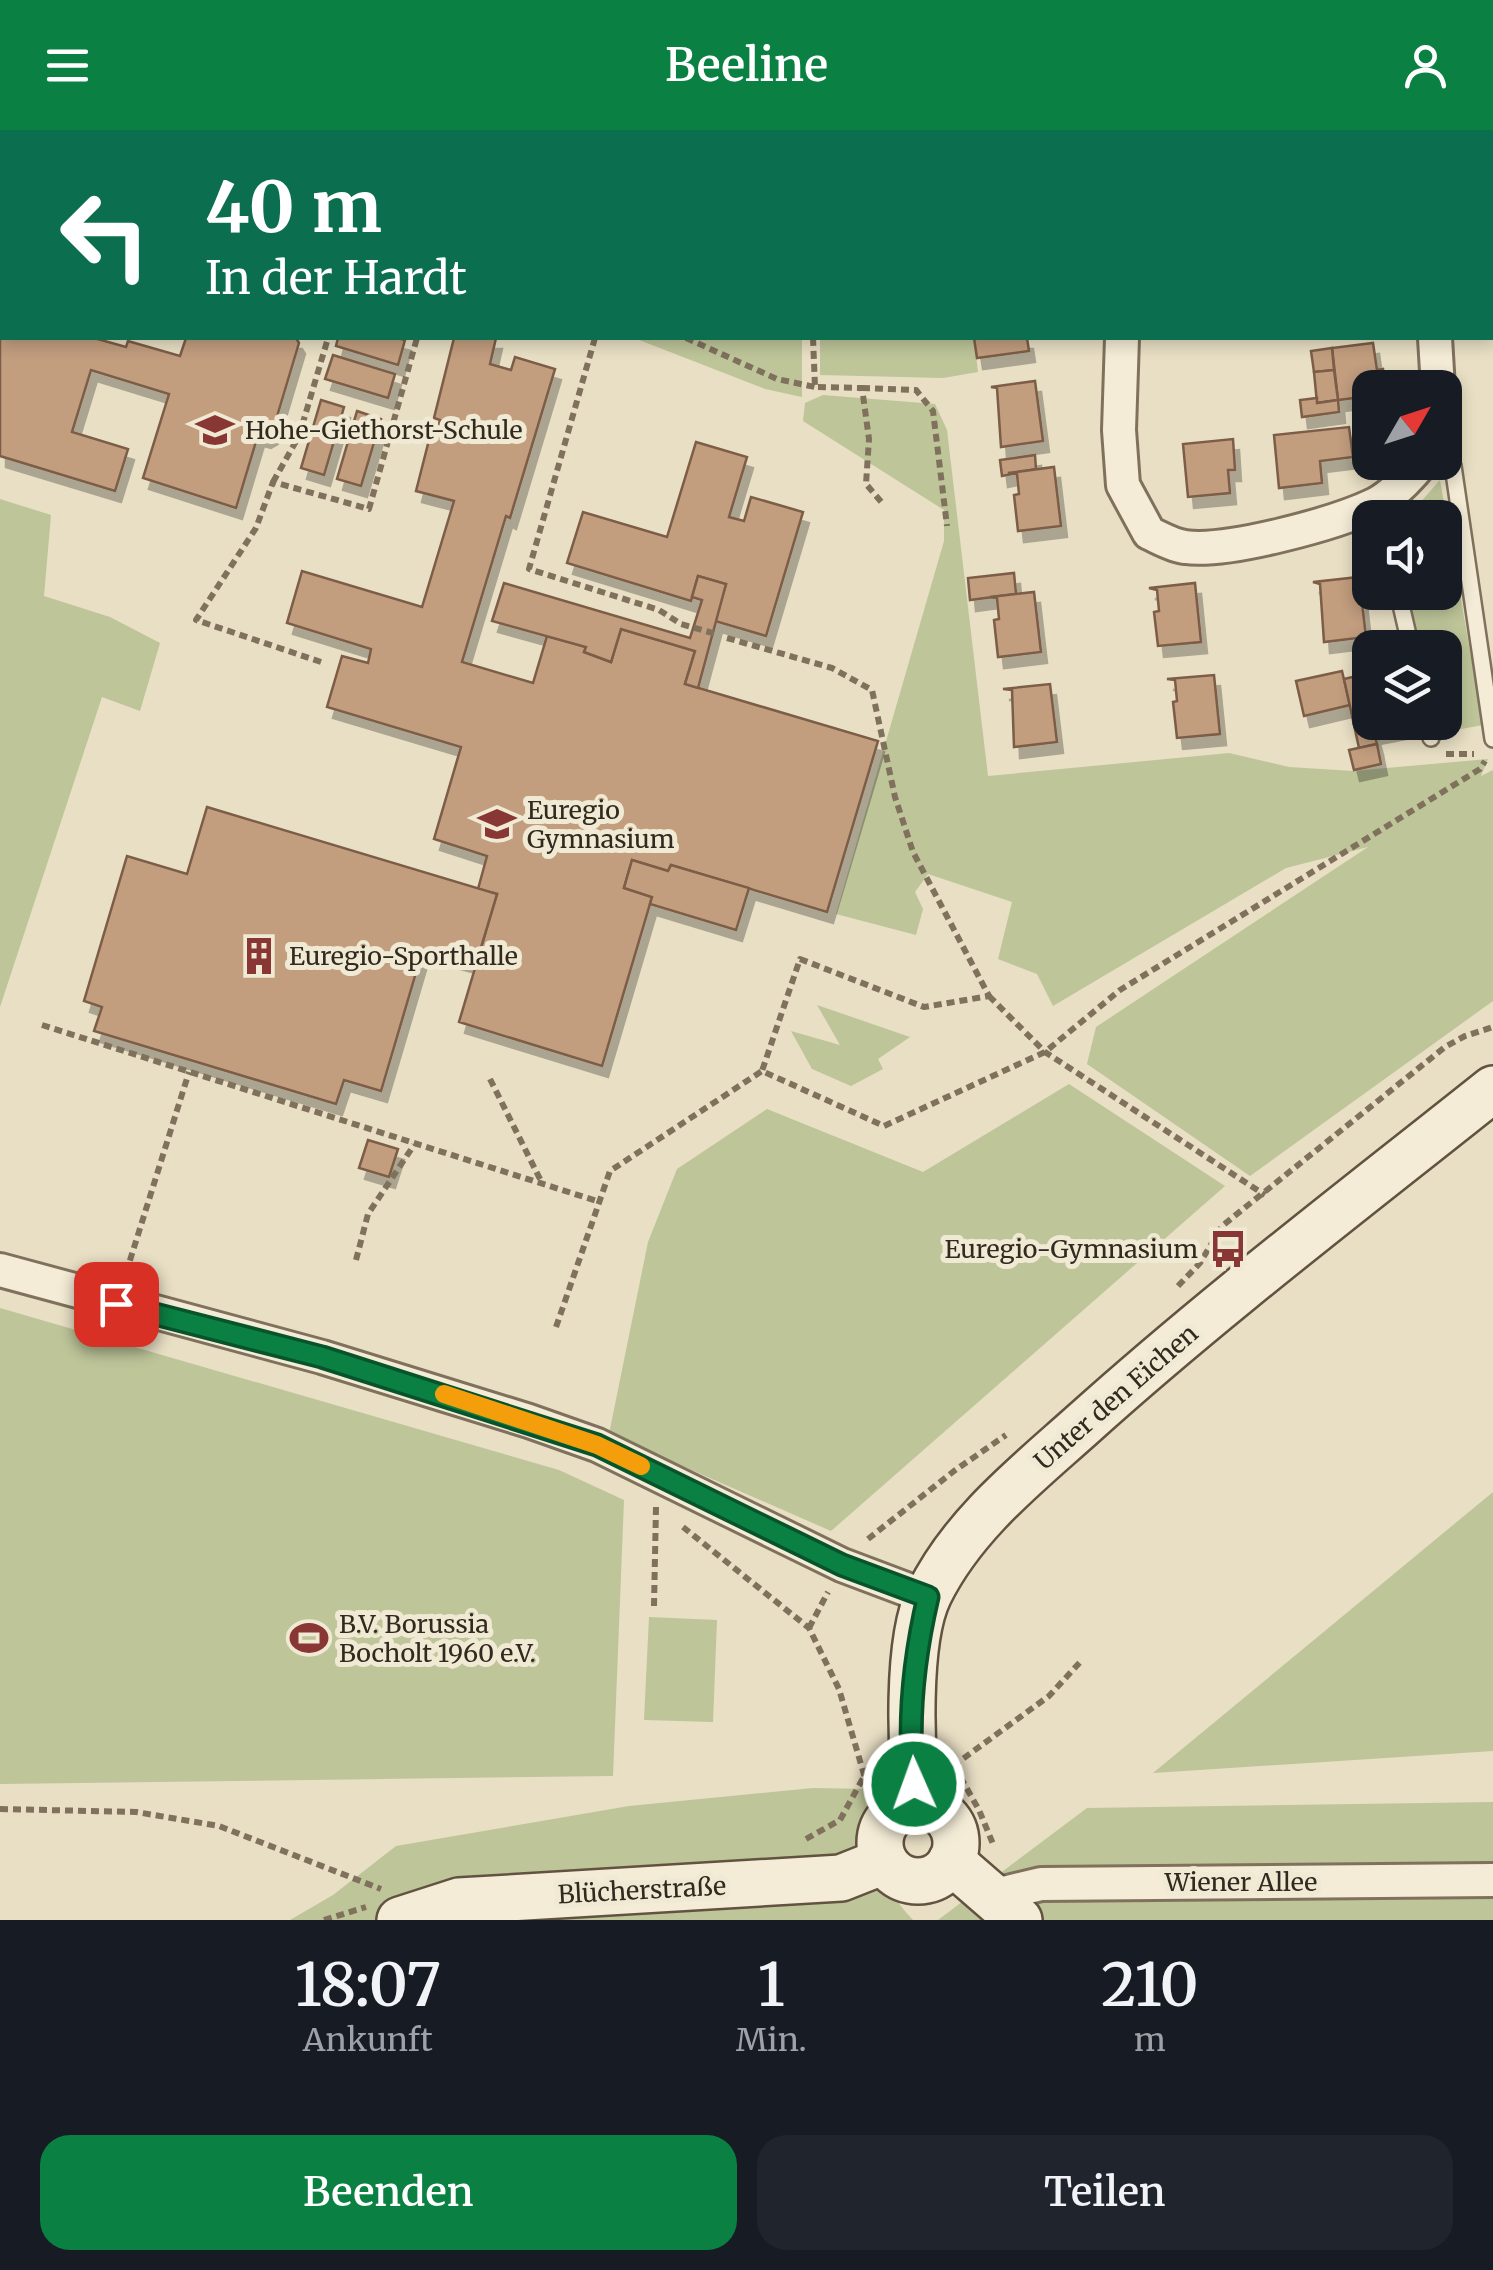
<!DOCTYPE html>
<html lang="de">
<head>
<meta charset="utf-8">
<style>
  body { margin:0; font-family:Merriweather,serif; background:#20242c; color:#f1f3f6; height:100vh; display:flex; flex-direction:column; font-size:38px; white-space:nowrap }
  * { box-sizing:border-box; margin:0 }
  p { font-size:32px; color:#9ea1a6 }
  .icon { flex:none; width:55px; height:55px; fill:none; stroke:currentColor; stroke-width:2; stroke-linecap:round; stroke-linejoin:round }
  .map { position:relative; height:1790px; overflow:hidden }
  .drawer { display:flex; flex-direction:column; background:#171b24; flex:1 }
  .drawer>* { flex:none }
  .guide { position:absolute; left:0px; top:0px; width:1495px; height:210px; box-shadow:0 5px 15px #0003; background:#0b6e4f; color:#fff; overflow:hidden }
  .needle { width:65px; rotate:51deg }
  .fabs { position:absolute; left:1352px; top:240px; display:grid; gap:20px }
  .fabs a { display:grid; place-items:center; width:110px; height:110px; border-radius:20px; background:#171b24; box-shadow:0 5px 15px #0003; font-size:50px }
  .pin { position:absolute; display:grid; place-items:center; width:85px; height:85px; color:#fff; margin:-42px; border-radius:20px; box-shadow:0 5px 15px #0006 }
  .me { position:absolute; width:110px; margin:-55px; rotate:358deg; stroke-linejoin:round; filter:drop-shadow(0 0 8px #0008) }
  .turn { display:flex; align-items:center; gap:35px; height:210px; padding:0 40px; font-size:45px }
  .turn .icon { width:130px; height:130px; stroke-width:2.5 }
  .turn b { display:block; font-size:70px; line-height:85px }
  .eta { display:flex; justify-content:space-evenly; align-items:center; height:170px; text-align:center }
  .eta b { font-size:60px; font-weight:600; line-height:70px }
  .cta { display:flex; gap:20px; margin-top:auto; padding:20px 40px }
  .cta a { flex:1; height:115px; border-radius:30px; background:#0b8043; color:#fff; font-size:40px; font-weight:600; line-height:115px; text-align:center }
  .cta a+a { background:#20242c; color:#f1f3f6 }
  header { display:flex; justify-content:space-between; align-items:center; height:130px; padding:0 40px; background:#0b8043; color:#fff; font-size:45px; font-weight:600 }
  .map>svg:first-child { display:block }
</style>
</head>
<body>
<header><svg class="icon" aria-label="menu" viewBox="0 0 24 24"><path d="M4 6h16M4 12h16M4 18h16"/></svg>Beeline<svg class="icon" aria-label="person" viewBox="0 0 24 24"><circle cx="12" cy="8" r="4"/><path d="M4 21q1-7 8-7t8 7"/></svg></header>
<div class="map">
<svg width="1493" height="1790" viewBox="0 0 1493 1790">
  <defs>
    <filter id="shadow"><feDropShadow dx="6" dy="11" stdDeviation="0" flood-color="#0004"/></filter>
  </defs>
  <rect width="100%" height="100%" fill="#e8dfc4"/>
  <g fill="#bec599">
    <polygon points="103,0 802,0 802,2 118,2"/>
    <polygon points="634,208 802,208 802,267 765,259"/>
    <polygon points="820,208 974,208 978,242 943,248 820,245"/>
    <polygon points="823,265 935,274 947,300 988,646 1229,623 1289,637 1353,641 1488,629 1481,646 1493,640 1493,871 1250,1046 1087,934 1096,897 1368,717 1286,738 1053,876 1037,844 998,829 1012,772 928,744 915,762 923,779 916,805 836,784 944,411 944,380 803,291 805,273"/>
    <polygon points="1440,350 1483,595 1456,600 1445,591 1445,518 1419,517 1406,463 1445,462 1445,388 1399,388 1418,375"/>
    <polygon points="0,369 51,385 44,466 110,487 160,513 140,581 102,567 0,877"/>
    <polygon points="817,875 910,907 878,929 883,939 851,956 812,939 791,901 840,915"/>
    <polygon points="1069,954 1225,1056 831,1401 609,1304 648,1112 677,1039 767,979 923,1042"/>
    <polygon points="0,1178 559,1340 624,1370 613,1646 0,1654"/>
    <polygon points="1493,1362 1493,1621 1153,1643"/>
    <polygon points="649,1487 717,1490 713,1592 644,1590"/>
    <path d="M813 1658 872 1659C870 1715 873 1747 913 1790H290L333 1765 396 1716 629 1676Z"/>
    <polygon points="1493,1672 1493,1790 938,1790 1087,1678"/>
  </g>
  <g fill="#c29d7e" stroke="#7c5d46" stroke-width="2.5" filter="url(#shadow)">
    <polygon points="0,179 2,208 94,208 126,217 128,211 180,226 186,208 296,208 299,213 272,303 265,307 258,305 236,378 143,348 169,264 91,240 72,302 128,319 115,361 0,326"/>
    <polygon points="338,208 397,208 405,210 398,235 336,216"/>
    <polygon points="454,208 496,208 490,234 511,240 515,227 555,239 510,388 506,386 462,532 533,553 547,506 586,517 584,522 611,532 621,499 695,521 685,554 878,611 827,782 671,735 668,741 632,730 624,758 652,767 602,936 459,892 497,764 478,759 487,726 434,709 461,617 327,577 342,526 368,533 371,519 287,493 302,441 422,477 454,371 416,361 429,310 435,311 440,290 434,288"/>
    <polygon points="974,208 1027,208 1029,221 977,228"/>
    <polygon points="1373,213 1377,240 1383,239 1385,258 1370,258 1370,266 1338,270 1332,218"/>
    <polygon points="1332,218 1334,240 1314,242 1311,221"/>
    <polygon points="333,225 395,244 388,268 325,249"/>
    <polygon points="1334,240 1338,270 1317,273 1314,242"/>
    <polygon points="1035,251 1043,311 1001,317 997,258 991,257"/>
    <polygon points="1317,268 1317,273 1338,270 1339,282 1302,287 1300,270"/>
    <polygon points="321,270 344,277 324,345 301,338"/>
    <polygon points="357,281 381,289 361,356 337,349"/>
    <polygon points="1349,297 1353,327 1320,331 1322,353 1279,358 1274,305"/>
    <polygon points="1233,309 1235,340 1228,340 1230,363 1188,367 1183,314"/>
    <polygon points="696,312 747,327 729,387 744,391 751,367 803,382 766,506 715,491 726,454 698,446 691,471 567,433 583,382 667,407"/>
    <polygon points="1035,325 1036,339 1002,346 1000,330"/>
    <polygon points="1054,337 1061,396 1018,401 1014,365 1019,364 1017,344 1008,343"/>
    <polygon points="1014,443 1016,464 970,470 968,448"/>
    <polygon points="698,446 726,454 698,558 685,554 695,521 621,499 611,532 584,522 586,517 492,491 504,453 690,508 702,470 692,467"/>
    <polygon points="1359,447 1366,507 1324,512 1320,454 1313,452"/>
    <polygon points="1195,453 1201,512 1158,516 1154,482 1159,481 1157,460 1149,458"/>
    <polygon points="1034,462 1041,522 998,527 994,490 999,489 997,468 990,467"/>
    <polygon points="1342,541 1350,575 1304,586 1296,551"/>
    <polygon points="1370,543 1370,592 1398,592 1400,598 1374,603 1377,614 1359,618 1344,549"/>
    <polygon points="1214,545 1220,604 1177,608 1173,572 1177,571 1175,550 1167,549"/>
    <polygon points="1050,554 1057,612 1014,617 1012,560 1003,559"/>
    <polygon points="1377,614 1381,634 1354,640 1349,620"/>
    <polygon points="207,677 497,764 476,834 423,819 381,961 344,950 336,974 94,901 102,877 84,871 127,726 187,744"/>
    <polygon points="632,730 668,741 671,735 749,758 736,800 650,774 652,767 624,758"/>
    <polygon points="368,1010 398,1019 389,1047 359,1038"/>
  </g>
  <g fill="none" stroke-linecap="round" stroke-linejoin="round">
    <g stroke="#80715d" stroke-width="20">
      <g id="lane">
        <polyline points="1445,315 1453,336 1493,609"/>
        <polyline points="1398,462 1411,518"/>
        <polyline points="1428,592 1431,608"/>
      </g>
    </g>
    <g stroke="#80715d" stroke-width="38">
      <g id="street">
        <polyline points="1293,0 1301,2"/>
        <polyline points="1148,2 1149,0"/>
        <path d="M1122 208 1119 300 1123 355 1149 403C1160 408 1174 416 1185 417 1228 423 1337 393 1376 374 1394 364 1409 348 1422 332"/>
        <polyline points="1435,208 1438,258"/>
        <polyline points="0,1140 322,1227 529,1291 597,1315 842,1435 927,1467"/>
        <polyline points="991,1766 1041,1754 1493,1750"/>
      </g>
    </g>
    <g stroke="#625240" stroke-width="50">
      <g id="secondary">
        <path d="M917 1675C911 1623 906 1511 929 1464 963 1395 1025 1346 1081 1296 1213 1177 1355 1069 1493 959"/>
        <circle cx="918" cy="1713" r="38"/>
        <polyline points="951,1731 1019,1790"/>
        <polyline points="400,1790 459,1771 841,1748 884,1731"/>
      </g>
    </g>
    <g stroke="#80715d" stroke-width="6" stroke-dasharray="8 5" stroke-linecap="butt">
      <polyline points="160,0 167,2"/>
      <polyline points="810,0 810,2"/>
      <polyline points="153,2 154,0"/>
      <polyline points="445,2 445,0"/>
      <polyline points="559,2 559,0"/>
      <polyline points="638,2 638,0"/>
      <polyline points="0,144 2,145"/>
      <polyline points="595,208 529,439 659,480 681,494 716,504"/>
      <polyline points="686,208 777,249 815,257"/>
      <polyline points="813,208 815,257 862,258 869,309 866,354 883,374"/>
      <polyline points="862,258 916,260 933,281 947,396"/>
      <polyline points="273,352 299,306 328,208"/>
      <polyline points="727,508 832,538 872,560 895,667 913,722 989,866 924,877 800,829 762,941"/>
      <polyline points="321,532 196,490 256,398 273,352 369,379 417,208"/>
      <polyline points="1446,624 1474,624"/>
      <polyline points="989,866 1045,922 1265,1065"/>
      <polyline points="42,895 600,1072"/>
      <polyline points="490,949 541,1051"/>
      <polyline points="356,1130 368,1084 414,1015"/>
      <polyline points="126,1143 189,942"/>
      <polyline points="1178,1156 1200,1133 1222,1096 1445,917 1465,906 1493,897"/>
      <polyline points="556,1197 610,1041 762,941 884,996 1045,922 1120,860 1480,639 1485,631"/>
      <polyline points="683,1397 809,1498 839,1559 865,1648"/>
      <polyline points="868,1409 954,1341 1006,1305"/>
      <polyline points="654,1476 656,1377"/>
      <polyline points="809,1498 828,1462"/>
      <polyline points="953,1636 1049,1566 1082,1530"/>
      <polyline points="954,1636 979,1680 993,1714"/>
      <polyline points="0,1679 136,1682 219,1696 381,1759"/>
      <polyline points="806,1709 840,1690 873,1630"/>
      <polyline points="324,1790 366,1777"/>
    </g>
    <use href="#lane" stroke="#f4ecd6" stroke-width="15"/>
    <use href="#street" stroke="#f4ecd6" stroke-width="32"/>
    <use href="#secondary" stroke="#f4ecd6" stroke-width="45"/>
  </g>
  <g fill="none" stroke-linecap="round" stroke-linejoin="round">
    <g stroke="#07532c" stroke-width="25">
      <path id="route" d="M116 1174 322 1227 597 1315 842 1435 928 1467C914 1527 907 1592 914 1654"/>
    </g>
    <use href="#route" stroke="#0b8043" stroke-width="18"/>
    <polyline stroke="#f59e0b" stroke-width="18" points="444,1264 597,1315 641,1336"/>
  </g>
  <defs>
    <g id="school-bare" transform="scale(3)"><path d="M0-5L7-2L0 1L-7-2ZM-4 1L0 2.5L4 1V4Q0 6-4 4Z" fill="#883734" stroke="#f0e9d3" stroke-width="2.5" paint-order="stroke"/></g>
    <g id="building-bare" transform="scale(3)"><path d="M-4-6H4V6H1V3H-1V6H-4ZM-2.5-4.3h1.7v1.8h-1.7ZM.8-4.3h1.7v1.8H.8ZM-2.5-1h1.7V.8h-1.7ZM.8-1h1.7V.8H.8Z" fill="#883734" stroke="#f0e9d3" stroke-width="2.5" paint-order="stroke"/></g>
    <g id="bus-bare" transform="scale(3)"><path d="M-5-6H5V4H4V6H2V4H-2V6H-4V4H-5ZM-3.5-4V0h7V-4ZM-3.5 1.2v1.5H-2V1.2ZM2 1.2v1.5H3.5V1.2Z" fill="#883734" stroke="#f0e9d3" stroke-width="2.5" paint-order="stroke"/></g>
    <g id="stadium-bare" transform="scale(3)"><path d="M0-5a6.5 5 0 1 0 0 10a6.5 5 0 1 0 0-10ZM-3.5-1.8h7v3.6h-7Z" fill="#883734" stroke="#f0e9d3" stroke-width="2.5" paint-order="stroke"/></g>
  </defs>
  <g fill-rule="evenodd">
    <use href="#school-bare" x="215" y="300"/>
    <use href="#school-bare" x="497" y="694"/>
    <use href="#building-bare" x="259" y="826"/>
    <use href="#bus-bare" x="1228" y="1119"/>
    <use href="#stadium-bare" x="309" y="1508"/>
  </g>
  <g text-anchor="middle" dominant-baseline="central" stroke-width="10" stroke-linejoin="round" paint-order="stroke">
    <g font-size="25" fill="#32291f" stroke="#f0e9d3" text-anchor="start">
      <text x="245" y="300">Hohe-Giethorst-Schule</text>
      <text x="527" y="680">Euregio<tspan x="527" dy="29">Gymnasium</tspan></text>
      <text x="289" y="826">Euregio-Sporthalle</text>
      <text x="1198" y="1119" text-anchor="end">Euregio-Gymnasium</text>
      <text x="339" y="1494">B.V. Borussia<tspan x="339" dy="29">Bocholt 1960 e.V.</tspan></text>
    </g>
    <g font-size="25" fill="#32291f" stroke="#f0e9d3">
      <text transform="translate(1116 1267) rotate(-41)">Unter den Eichen</text>
      <text x="1241" y="1752">Wiener Allee</text>
      <text transform="translate(642 1760) rotate(-3)">Blücherstraße</text>
    </g>
  </g>
</svg>
<div class="fabs">
<a><svg class="needle" viewBox="-14 -14 28 28"><path d="M0-13l5 13h-10z" fill="#e53935"/><path d="M0 13l5-13h-10z" fill="#9ea1a6"/></svg></a>
<a><svg class="icon" aria-label="sound" viewBox="0 0 24 24"><path d="M4 9h4l5-4v14l-5-4H4zM17 9q2 3 0 6"/></svg></a>
<a><svg class="icon" aria-label="layers" viewBox="0 0 24 24"><path d="M12 4l9 5-9 5-9-5zM3 14l9 5 9-5"/></svg></a>
</div>
<div class="pin" style="left:116px;top:1174px;background:#d93025"><svg class="icon" aria-label="arrive" viewBox="0 0 24 24"><path d="M6 21V4h12l-3 4 3 4H6"/></svg></div>
<svg class="me" style="left:914px;top:1654px" viewBox="-20 -20 40 40"><circle r="17" fill="#0b8043" stroke="#fff" stroke-width="3"/><path d="M0-11L8 9 0 5-8 9z" fill="#fff"/></svg>
<div class="guide">
<div class="turn"><svg class="icon" aria-label="left" viewBox="0 0 24 24"><path d="M17 20v-9H6M10 6l-5 5 5 5"/></svg><div><b>40 m</b>In der Hardt</div></div>
</div>
</div>
<section class="drawer">
<div class="eta">
<div><b>18:07</b><p>Ankunft</p></div>
<div><b>1</b><p>Min.</p></div>
<div><b>210</b><p>m</p></div>
</div>
<div class="cta"><a>Beenden</a><a>Teilen</a></div>
</section>
</body>
</html>
